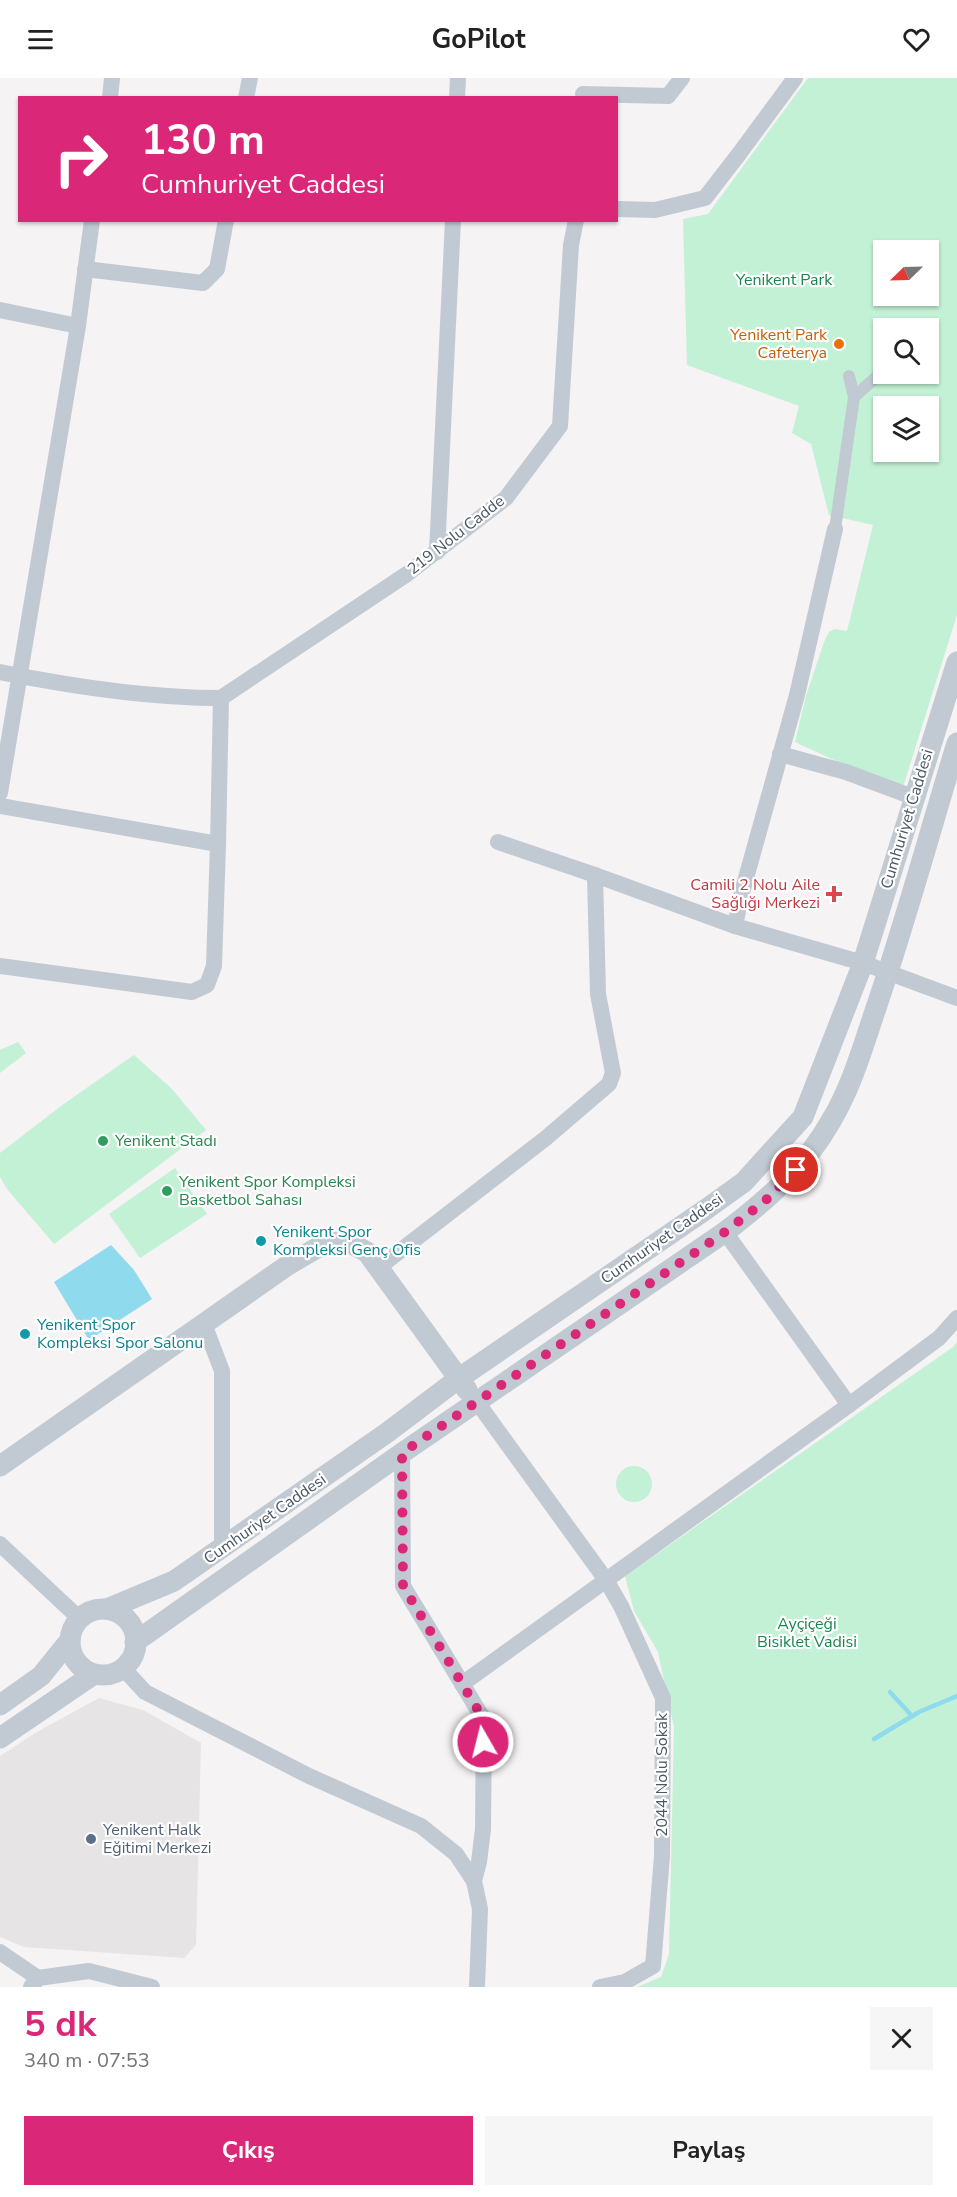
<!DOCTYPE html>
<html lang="tr">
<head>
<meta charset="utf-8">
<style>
  body { margin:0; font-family:"Nunito Sans",sans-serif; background:#f6f6f6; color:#222; height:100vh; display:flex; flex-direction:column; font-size:22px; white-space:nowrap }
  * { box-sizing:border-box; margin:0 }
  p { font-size:20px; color:#767676 }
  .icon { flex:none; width:33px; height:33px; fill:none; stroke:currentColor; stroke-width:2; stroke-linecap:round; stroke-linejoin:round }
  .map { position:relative; height:1909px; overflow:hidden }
  .sheet { display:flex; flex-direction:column; background:#fff; flex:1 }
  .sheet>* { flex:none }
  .banner { position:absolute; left:18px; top:18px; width:600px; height:126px; border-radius:0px; box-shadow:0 2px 4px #0004; background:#db2777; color:#fff; overflow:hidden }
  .needle { width:39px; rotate:247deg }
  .controls { position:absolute; left:873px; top:162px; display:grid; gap:12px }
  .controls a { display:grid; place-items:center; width:66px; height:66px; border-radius:0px; background:#fff; box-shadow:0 2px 4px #0004; font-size:30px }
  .pin { position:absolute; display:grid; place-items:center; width:51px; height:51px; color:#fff; margin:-26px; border:3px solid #fff; border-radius:50%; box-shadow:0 2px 6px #0007 }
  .me { position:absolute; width:66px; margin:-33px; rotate:352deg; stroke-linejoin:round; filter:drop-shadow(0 0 4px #0008) }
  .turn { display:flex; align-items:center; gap:21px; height:126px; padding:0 24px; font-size:27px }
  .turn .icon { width:78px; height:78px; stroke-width:2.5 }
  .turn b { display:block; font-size:42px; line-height:51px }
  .round { display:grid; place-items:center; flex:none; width:63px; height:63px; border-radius:0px; background:#f6f6f6 }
  .summary { display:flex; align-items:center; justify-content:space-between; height:102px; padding:0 24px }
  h1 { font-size:36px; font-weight:700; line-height:45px; color:#db2777 }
  .cta { display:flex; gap:12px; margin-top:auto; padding:12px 24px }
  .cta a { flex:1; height:69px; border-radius:0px; background:#db2777; color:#fff; font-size:24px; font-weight:700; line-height:69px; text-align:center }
  .cta a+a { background:#f6f6f6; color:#222 }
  header { display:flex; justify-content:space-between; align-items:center; height:78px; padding:0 24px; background:#fff; font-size:27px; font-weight:700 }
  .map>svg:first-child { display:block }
</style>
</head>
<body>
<header><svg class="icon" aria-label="menu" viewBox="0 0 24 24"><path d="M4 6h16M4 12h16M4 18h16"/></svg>GoPilot<svg class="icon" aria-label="heart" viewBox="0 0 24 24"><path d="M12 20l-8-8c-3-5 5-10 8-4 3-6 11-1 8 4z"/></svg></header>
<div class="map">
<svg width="957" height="1909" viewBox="0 0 957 1909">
  <rect width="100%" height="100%" fill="#f5f3f3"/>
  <polygon fill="#e6e4e5" points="99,1620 143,1632 201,1665 196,1867 184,1880 24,1869 0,1859 0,1678 35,1655"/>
  <g fill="#c3f1d5" fill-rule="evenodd">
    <path d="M808 0H957V537L903 709 858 693 795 664 806 618 824 564 829 554 834 551 847 553 873 447 829 437 811 366 792 355 799 328 687 287 683 141 708 136ZM884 172H928V218H884ZM884 250H928V296H884ZM884 328H928V374H884Z"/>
    <polygon points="18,964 26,975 0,995 0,972"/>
    <polygon points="134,977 172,1011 206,1052 54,1166 7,1111 0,1099 0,1075 65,1025"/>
    <polygon points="175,1090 207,1136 140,1180 109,1136"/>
    <polygon points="957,1264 957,1909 637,1909 661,1899 669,1876 674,1649 658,1574 634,1533 625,1498 953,1269"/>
    <circle cx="634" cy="1406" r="18"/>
  </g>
  <polygon fill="#90daee" points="111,1167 134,1192 152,1221 89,1262 54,1204"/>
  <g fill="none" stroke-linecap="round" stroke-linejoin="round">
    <g stroke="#90daee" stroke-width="4.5">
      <polyline points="890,1614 912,1638"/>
      <polyline points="874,1661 919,1634 957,1618"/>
    </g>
    <g stroke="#c1cad2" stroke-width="12">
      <polyline points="879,274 884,279"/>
      <polyline points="849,298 854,319"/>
      <polyline points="835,451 854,319 884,292"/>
    </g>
    <g stroke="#c1cad2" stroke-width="16">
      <polyline points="583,16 668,18 682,0"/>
      <polyline points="110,20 112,0"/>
      <polyline points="246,20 250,0"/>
      <polyline points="457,20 458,0"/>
      <polyline points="616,131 655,132 705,120 739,76 795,0"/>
      <polyline points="85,191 203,205 217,191 226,142"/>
      <polyline points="0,232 78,248"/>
      <polyline points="835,451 797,617 741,818 735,848 863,885 957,920"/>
      <polyline points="437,474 453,142"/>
      <path d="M0 594C70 608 150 620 221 620"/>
      <polyline points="221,620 407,496 506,420 560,348 571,167 576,142"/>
      <polyline points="780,676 846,694 913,719"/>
      <polyline points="0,715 78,248 92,142"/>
      <polyline points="0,728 218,766 221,620"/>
      <polyline points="498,764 595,797 735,848"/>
      <polyline points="0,888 192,914 207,907 214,888 218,766"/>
      <polyline points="725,1154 849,1327"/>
      <polyline points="378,1190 546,1060 609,1006 613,995 598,916 595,797"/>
      <polyline points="204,1246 222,1293 222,1471"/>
      <polyline points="477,1324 606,1502 621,1528 663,1620 662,1778 653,1888 625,1904 600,1909"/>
      <polyline points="402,1375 403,1508 484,1642 483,1751 479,1784 474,1803 480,1831 477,1909"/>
      <polyline points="0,1466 80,1541"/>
      <polyline points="123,1590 145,1614 309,1698 421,1748 456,1776 474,1803"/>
      <polyline points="462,1606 849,1327 939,1260 957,1240"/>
      <polyline points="0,1874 38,1900"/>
      <polyline points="31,1909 38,1900 89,1893 152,1909"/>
    </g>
    <g stroke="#c1cad2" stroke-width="21">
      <polyline points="0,1388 288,1187 327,1164 350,1165 367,1174 467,1312"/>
      <polyline points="107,1531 174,1503 388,1354 458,1301 705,1132 744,1104 803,1039 863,885 957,584"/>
      <circle cx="103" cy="1564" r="33"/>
      <path d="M135 1564 402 1375 725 1154C766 1123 805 1089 831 1043 852 1008 863 968 876 930 906 842 930 753 957 665"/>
      <polyline points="0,1627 41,1598 70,1562"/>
      <polyline points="0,1660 94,1596"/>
    </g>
  </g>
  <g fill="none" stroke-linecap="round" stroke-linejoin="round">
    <polyline stroke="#db2777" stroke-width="10" stroke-dasharray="0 18" points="483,1664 484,1642 403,1508 402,1375 725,1154 765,1123 796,1092"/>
  </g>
  <circle fill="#e8710a" stroke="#fff" stroke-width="2" cx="839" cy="266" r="6"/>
  <path fill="#e0444e" stroke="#fff" stroke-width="2" d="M831 807h6v6h6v6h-6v6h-6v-6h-6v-6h6z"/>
  <g fill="#2e9e5b" stroke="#fff" stroke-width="2">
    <circle cx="103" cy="1063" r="6"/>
    <circle cx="167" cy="1113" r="6"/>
  </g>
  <g fill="#0f9aa8" stroke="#fff" stroke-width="2">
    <circle cx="261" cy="1163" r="6"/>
    <circle cx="25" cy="1256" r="6"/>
  </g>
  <circle fill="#5c6f8a" stroke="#fff" stroke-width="2" cx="91" cy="1761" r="6"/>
  <g text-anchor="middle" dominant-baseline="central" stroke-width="4.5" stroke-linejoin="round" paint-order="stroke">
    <g font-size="16" fill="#17864f" stroke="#fff">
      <text x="784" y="202">Yenikent Park</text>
      <text x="807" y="1546">Ayçiçeği<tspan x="807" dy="18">Bisiklet Vadisi</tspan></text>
    </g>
    <g font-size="16" fill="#c56008" stroke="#fff" text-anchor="end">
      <text x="827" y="257">Yenikent Park<tspan x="827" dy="18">Cafeterya</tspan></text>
    </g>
    <g font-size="16" fill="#4a5661" stroke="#fff">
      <text transform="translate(456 457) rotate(-38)">219 Nolu Cadde</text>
      <text transform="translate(907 741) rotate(-73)">Cumhuriyet Caddesi</text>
      <text transform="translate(662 1161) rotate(-35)">Cumhuriyet Caddesi</text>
      <text transform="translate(265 1441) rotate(-35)">Cumhuriyet Caddesi</text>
      <text transform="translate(662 1697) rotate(-90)">2044 Nolu Sokak</text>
    </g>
    <g font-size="16" fill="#be3a42" stroke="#fff" text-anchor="end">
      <text x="820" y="807">Camili 2 Nolu Aile<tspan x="820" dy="18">Sağlığı Merkezi</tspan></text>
    </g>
    <g font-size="16" fill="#27864d" stroke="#fff" text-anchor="start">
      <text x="115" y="1063">Yenikent Stadı</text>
      <text x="179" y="1104">Yenikent Spor Kompleksi<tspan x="179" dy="18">Basketbol Sahası</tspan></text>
    </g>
    <g font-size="16" fill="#0d838f" stroke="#fff" text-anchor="start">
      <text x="273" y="1154">Yenikent Spor<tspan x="273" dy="18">Kompleksi Genç Ofis</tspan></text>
      <text x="37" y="1247">Yenikent Spor<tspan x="37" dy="18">Kompleksi Spor Salonu</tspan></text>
    </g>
    <g font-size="16" fill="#4e5e75" stroke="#fff" text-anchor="start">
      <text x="103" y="1752">Yenikent Halk<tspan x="103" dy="18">Eğitimi Merkezi</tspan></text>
    </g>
  </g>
</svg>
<div class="controls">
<a><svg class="needle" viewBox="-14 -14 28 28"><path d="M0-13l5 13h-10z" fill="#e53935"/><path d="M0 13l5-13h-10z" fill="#767676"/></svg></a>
<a><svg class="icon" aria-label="search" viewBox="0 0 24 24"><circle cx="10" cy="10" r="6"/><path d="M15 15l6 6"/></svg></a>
<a><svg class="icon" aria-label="layers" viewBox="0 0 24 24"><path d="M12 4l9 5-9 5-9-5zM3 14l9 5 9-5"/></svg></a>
</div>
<div class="pin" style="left:796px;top:1092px;background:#d93025"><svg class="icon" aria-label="arrive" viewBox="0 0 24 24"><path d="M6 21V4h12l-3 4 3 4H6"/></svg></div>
<svg class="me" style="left:483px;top:1664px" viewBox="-20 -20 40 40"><circle r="17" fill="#db2777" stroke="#fff" stroke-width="3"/><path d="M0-11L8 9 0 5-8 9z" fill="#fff"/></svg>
<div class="banner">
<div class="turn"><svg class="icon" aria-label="right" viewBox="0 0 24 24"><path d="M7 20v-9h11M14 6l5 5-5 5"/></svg><div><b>130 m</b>Cumhuriyet Caddesi</div></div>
</div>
</div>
<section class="sheet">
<div class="summary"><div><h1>5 dk</h1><p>340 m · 07:53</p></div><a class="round"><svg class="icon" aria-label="close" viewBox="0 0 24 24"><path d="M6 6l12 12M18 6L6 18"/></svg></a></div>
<div class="cta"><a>Çıkış</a><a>Paylaş</a></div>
</section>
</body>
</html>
